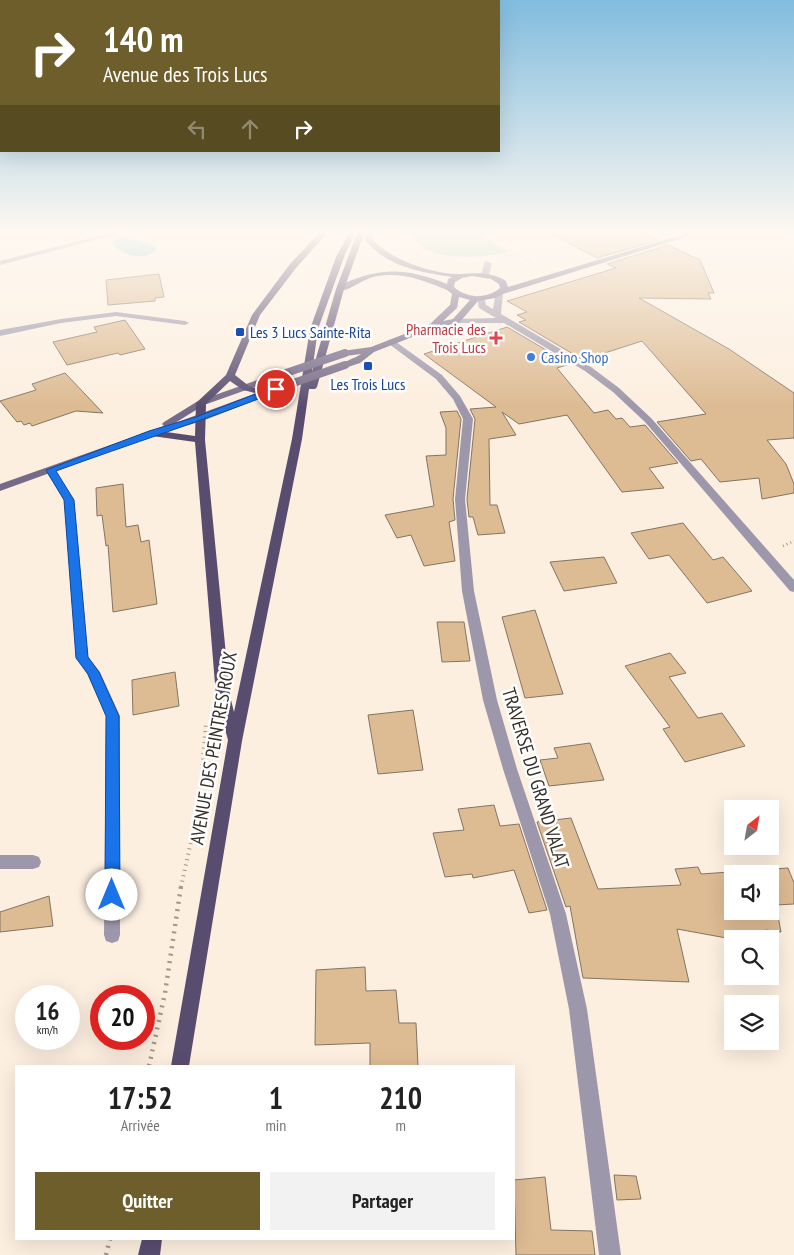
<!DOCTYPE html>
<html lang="fr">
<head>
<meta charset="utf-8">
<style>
  body { margin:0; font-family:"PT Sans Narrow",sans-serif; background:#f2f2f2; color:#222; height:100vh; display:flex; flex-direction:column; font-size:19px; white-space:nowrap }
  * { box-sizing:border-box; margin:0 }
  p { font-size:16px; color:#767676 }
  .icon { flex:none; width:28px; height:28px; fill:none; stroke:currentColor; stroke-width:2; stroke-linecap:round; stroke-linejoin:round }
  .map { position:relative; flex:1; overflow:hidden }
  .sheet { position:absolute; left:15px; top:1065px; width:500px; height:175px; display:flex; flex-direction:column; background:#fff; border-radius:0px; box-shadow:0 5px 20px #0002 }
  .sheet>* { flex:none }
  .hud { position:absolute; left:0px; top:0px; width:500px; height:152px; box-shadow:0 5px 20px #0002; background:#6d5e2b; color:#fff; overflow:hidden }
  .needle { width:32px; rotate:31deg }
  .buttons { position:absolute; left:724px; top:800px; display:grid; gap:10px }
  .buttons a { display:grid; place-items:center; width:55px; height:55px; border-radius:0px; background:#fff; box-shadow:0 5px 20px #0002; font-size:25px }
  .speed { position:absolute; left:15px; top:985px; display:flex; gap:10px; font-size:25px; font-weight:700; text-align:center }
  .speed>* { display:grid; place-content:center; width:65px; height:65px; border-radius:50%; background:#fff; box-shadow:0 5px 20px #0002; line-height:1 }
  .speed small { font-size:12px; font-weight:400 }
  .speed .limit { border:8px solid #d22; background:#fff; color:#111 }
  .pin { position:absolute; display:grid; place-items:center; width:42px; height:42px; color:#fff; margin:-21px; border:2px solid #fff; border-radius:50%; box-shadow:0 1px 5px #0007 }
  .me { position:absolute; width:55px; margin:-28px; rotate:0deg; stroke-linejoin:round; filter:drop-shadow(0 0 4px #0008) }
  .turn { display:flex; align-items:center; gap:18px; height:105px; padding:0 20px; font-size:22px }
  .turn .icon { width:65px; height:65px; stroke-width:2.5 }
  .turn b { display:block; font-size:35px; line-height:42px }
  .lanes { display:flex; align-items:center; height:48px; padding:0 20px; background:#0003; justify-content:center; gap:25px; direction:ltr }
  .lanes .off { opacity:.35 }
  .eta { display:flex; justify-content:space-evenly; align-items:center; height:85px; text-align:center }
  .eta b { font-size:30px; font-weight:800; line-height:35px }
  .primary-button { display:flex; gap:10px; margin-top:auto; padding:10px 20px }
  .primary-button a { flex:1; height:58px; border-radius:0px; background:#6d5e2b; color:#fff; font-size:20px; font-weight:800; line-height:58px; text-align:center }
  .primary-button a+a { background:#f2f2f2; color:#222 }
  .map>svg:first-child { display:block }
</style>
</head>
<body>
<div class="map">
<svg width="794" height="1255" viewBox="0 0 794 1255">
  <rect width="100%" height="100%" fill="#fcefe0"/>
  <path fill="#aad8bc" d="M411 231H474L509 252C484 258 419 264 411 231Z"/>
  <path fill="#87c7d0" d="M121 236C132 241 144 239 155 246L156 250C144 262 122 255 113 244L115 237Z"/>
  <g fill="#ddbb93" stroke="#837564" fill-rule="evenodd">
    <polygon points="545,231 639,231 658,240 597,258"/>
    <polygon points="668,245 700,260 714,293 708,293 711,299 639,298 729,349 794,393 794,438 767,440 786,464 794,484 794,493 762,499 759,478 720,482 701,459 691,461 657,422 706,414 642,341 583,360 519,322 526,320 517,315 527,312 507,301 616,268 607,264"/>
    <polygon points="159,274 164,297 155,298 155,301 108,305 106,280"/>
    <polygon points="125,320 145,349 120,355 118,353 67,365 53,342 97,332 94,327"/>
    <polygon points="507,327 570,364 557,368 594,413 608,410 616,419 622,418 630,427 645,425 678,463 649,468 664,488 622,492 567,415 519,424 502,412 516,435 489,439 490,505 497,505 505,533 478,535 473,517 469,517 467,499 475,419 470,409 496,407 424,354"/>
    <polygon points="65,373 103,413 76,411 32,426 30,423 24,425 21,421 17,422 0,401 36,390 32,384"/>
    <polygon points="457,411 461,419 453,499 455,520 449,522 455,561 424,566 411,535 397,538 385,515 434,506 426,456 446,455 446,428 440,412"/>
    <polygon points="123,484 126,527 138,525 141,542 149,540 157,604 113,612 108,545 106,546 102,515 97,516 96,488"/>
    <polygon points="683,523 713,560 723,557 752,591 707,603 669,555 649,559 631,533"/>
    <polygon points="604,557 617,583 564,591 550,562"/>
    <polygon points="535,610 563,694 525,698 502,617"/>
    <polygon points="437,622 464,622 470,661 442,662"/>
    <polygon points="670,653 686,673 669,677 698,718 722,713 745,746 685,762 663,729 670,727 625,666"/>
    <polygon points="175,672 179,706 133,715 132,680"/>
    <polygon points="413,710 423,770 378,774 368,715"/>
    <polygon points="590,743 604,780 549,786 540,760 558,758 554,748"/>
    <polygon points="494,805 500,826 519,824 547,910 529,913 514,870 473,878 472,874 445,877 433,833 464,830 458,809"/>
    <path d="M571 818 598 889 681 885 675 869 698 867 701 874 788 868 794 883V904L776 905 781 932 766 930 768 939H732L677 929 689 982 583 978 570 906 566 907 537 822ZM732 874H770V911H732Z"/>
    <polygon points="49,896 53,926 0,932 0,912"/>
    <polygon points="365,967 366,991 396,990 399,1023 416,1023 418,1066 370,1066 370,1043 315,1045 316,970"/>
    <polygon points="614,1175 636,1176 641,1199 617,1200"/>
    <polygon points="545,1177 551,1230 592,1231 595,1255 516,1255 514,1180"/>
  </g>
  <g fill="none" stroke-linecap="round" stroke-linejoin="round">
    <g stroke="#a1978c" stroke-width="2" stroke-dasharray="0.5 2.5" stroke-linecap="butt">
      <polyline points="468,231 491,246"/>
      <polyline points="0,236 15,231"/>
      <polyline points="505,255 520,256 532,263"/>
    </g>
    <polyline stroke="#a1978c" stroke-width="2.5" stroke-dasharray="1 3" stroke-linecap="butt" points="783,546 794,541"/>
    <g stroke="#a1978c" stroke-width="4" stroke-dasharray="1 4.5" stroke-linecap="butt">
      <polyline points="200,798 206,722"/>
      <polyline points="181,887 196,819"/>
    </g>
    <g stroke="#a1978c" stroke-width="4.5" stroke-dasharray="2 5.5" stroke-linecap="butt">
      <polyline points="149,1066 165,993 181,886"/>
      <polyline points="106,1255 110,1239"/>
    </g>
    <g fill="#9d97ab" fill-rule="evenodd">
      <polygon points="117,231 125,232 0,265 0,261"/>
      <polygon points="485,261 492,263 489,275 485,277 481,275"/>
      <polygon points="116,312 185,321 189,323 185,325 116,316 61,323 0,336 0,330 61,319"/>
      <polygon points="50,467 54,468 74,500 88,657 100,672 120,716 120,935 118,941 112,943 106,941 104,935 106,716 87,674 76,658 64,500 45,470"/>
      <polygon points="0,855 33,855 39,857 41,862 39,867 33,869 0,869"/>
    </g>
    <polygon fill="#9d97ab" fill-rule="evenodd" points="392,339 442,375 460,396 473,419 465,499 474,591 497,700 517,769 566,914 587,1009 621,1255 599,1255 569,1009 550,914 503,769 483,700 462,591 455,499 463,419 453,399 436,379 389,344 389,340"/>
    <polygon fill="#9d97ab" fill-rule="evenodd" points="496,292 503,294 501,314 591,367 619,388 651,418 794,580 794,592 790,591 645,422 613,392 585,371 504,323 456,323 452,321 456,319 496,318 479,308 477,298 484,296 486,305 493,309"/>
    <g fill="#756b88" fill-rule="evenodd">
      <path d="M368 231H374L373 240C391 260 434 275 461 274 478 273 491 272 506 281L508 287 694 231H705L503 294 495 298 478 301 459 323 435 328 374 352 360 363 345 368 341 365C346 360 354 359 361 354L345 356 341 353 342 351 371 347 430 324 450 305 452 294 447 290C423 280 397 270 370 278 360 281 348 292 337 291V287C377 267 405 267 447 284L448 279 452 277C420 272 387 267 365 240ZM472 276 491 279 499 284 500 288C487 299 467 299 454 287L455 282 462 278ZM459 297 470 300 453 319 443 321 457 308Z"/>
      <polygon points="274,374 279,377 277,379 204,405 175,423 273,387 279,387 279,391 202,421 155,435 0,491 0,484 164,426 162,424 164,422 198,401"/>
    </g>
    <g fill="#594d6f" fill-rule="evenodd">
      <polygon points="321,231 329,231 296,268 260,315 235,375 249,386 272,393 267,396 243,390 230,381 206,404 205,440 230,696 234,712 292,439 310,329 336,257 350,231 356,231 344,257 318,329 312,372 336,289 358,231 365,231 344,289 317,387 315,389 309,389 302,439 242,741 189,1066 171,1066 228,740 216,696 195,442 152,436 147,433 152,430 195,436 196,403 226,375 252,315 290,264"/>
      <polygon points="142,1239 162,1239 160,1255 138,1255"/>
    </g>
    <g stroke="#756b88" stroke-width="8">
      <polyline points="274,377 345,353"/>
      <polyline points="276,389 345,365"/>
    </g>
  </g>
  <linearGradient id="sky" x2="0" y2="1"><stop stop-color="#81bcde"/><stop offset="0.57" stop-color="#fef8f1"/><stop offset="1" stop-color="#fef8f1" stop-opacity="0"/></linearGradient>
  <rect width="794" height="407" fill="url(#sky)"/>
  <path fill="#1a73e8" stroke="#114b97" d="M276 386 280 389 279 391C205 420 130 444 56 471L74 500 88 657 99 672 119 716 120 895 117 900 112 902 107 900 105 895 106 716 88 674 76 658 64 500 46 470 149 431 196 417Z"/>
  <g fill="#1a4fb4" stroke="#fff" stroke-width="2">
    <rect x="235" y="327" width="10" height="10" rx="2.5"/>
    <rect x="363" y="361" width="10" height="10" rx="2.5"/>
  </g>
  <path fill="#e0444e" stroke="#fff" stroke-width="2" d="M493.5 330.5h5v5h5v5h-5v5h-5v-5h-5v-5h5z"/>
  <circle fill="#3f7fe0" stroke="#fff" stroke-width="2" cx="531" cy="357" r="5"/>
  <g text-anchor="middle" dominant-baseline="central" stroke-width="5" stroke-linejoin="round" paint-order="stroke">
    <g font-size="16" fill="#be3a42" stroke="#fff" text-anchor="end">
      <text x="486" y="329">Pharmacie des<tspan x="486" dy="18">Trois Lucs</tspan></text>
    </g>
    <g font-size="16" fill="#164399" stroke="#fff" text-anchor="start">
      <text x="250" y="332">Les 3 Lucs Sainte-Rita</text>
      <text x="368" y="384" text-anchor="middle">Les Trois Lucs</text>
    </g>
    <g font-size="16" fill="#366cbe" stroke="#fff" text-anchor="start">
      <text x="541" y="357">Casino Shop</text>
    </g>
    <g font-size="19" fill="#352f27" stroke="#fff">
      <text transform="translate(213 748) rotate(-80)">AVENUE DES PEINTRES ROUX</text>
      <text transform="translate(536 778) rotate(73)">TRAVERSE DU GRAND VALAT</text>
    </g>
  </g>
</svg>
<div class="buttons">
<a><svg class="needle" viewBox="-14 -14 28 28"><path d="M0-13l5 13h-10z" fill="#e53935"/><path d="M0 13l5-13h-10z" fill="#767676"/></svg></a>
<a><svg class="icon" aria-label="sound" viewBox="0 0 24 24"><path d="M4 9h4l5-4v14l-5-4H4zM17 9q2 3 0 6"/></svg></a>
<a><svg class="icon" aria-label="search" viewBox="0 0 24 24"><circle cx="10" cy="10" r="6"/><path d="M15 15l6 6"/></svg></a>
<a><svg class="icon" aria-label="layers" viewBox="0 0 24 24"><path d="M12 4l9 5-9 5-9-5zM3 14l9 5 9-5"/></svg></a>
</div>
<div class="speed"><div>16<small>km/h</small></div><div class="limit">20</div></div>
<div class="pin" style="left:276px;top:389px;background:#d93025"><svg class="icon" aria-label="arrive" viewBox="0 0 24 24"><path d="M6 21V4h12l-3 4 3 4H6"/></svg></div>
<svg class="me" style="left:112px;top:895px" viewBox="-20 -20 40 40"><circle r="19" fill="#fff"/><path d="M0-13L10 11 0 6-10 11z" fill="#1a73e8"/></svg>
<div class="hud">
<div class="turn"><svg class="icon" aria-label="right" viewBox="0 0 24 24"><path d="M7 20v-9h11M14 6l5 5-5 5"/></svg><div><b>140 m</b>Avenue des Trois Lucs</div></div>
<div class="lanes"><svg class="icon off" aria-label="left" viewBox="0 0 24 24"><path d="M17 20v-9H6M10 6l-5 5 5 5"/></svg><svg class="icon off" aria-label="ahead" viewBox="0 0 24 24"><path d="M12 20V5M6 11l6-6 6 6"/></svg><svg class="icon" aria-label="right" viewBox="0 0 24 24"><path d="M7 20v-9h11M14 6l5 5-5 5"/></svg></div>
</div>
<section class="sheet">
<div class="eta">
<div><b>17:52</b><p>Arrivée</p></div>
<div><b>1</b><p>min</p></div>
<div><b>210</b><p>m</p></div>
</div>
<div class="primary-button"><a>Quitter</a><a>Partager</a></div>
</section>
</div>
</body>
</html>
